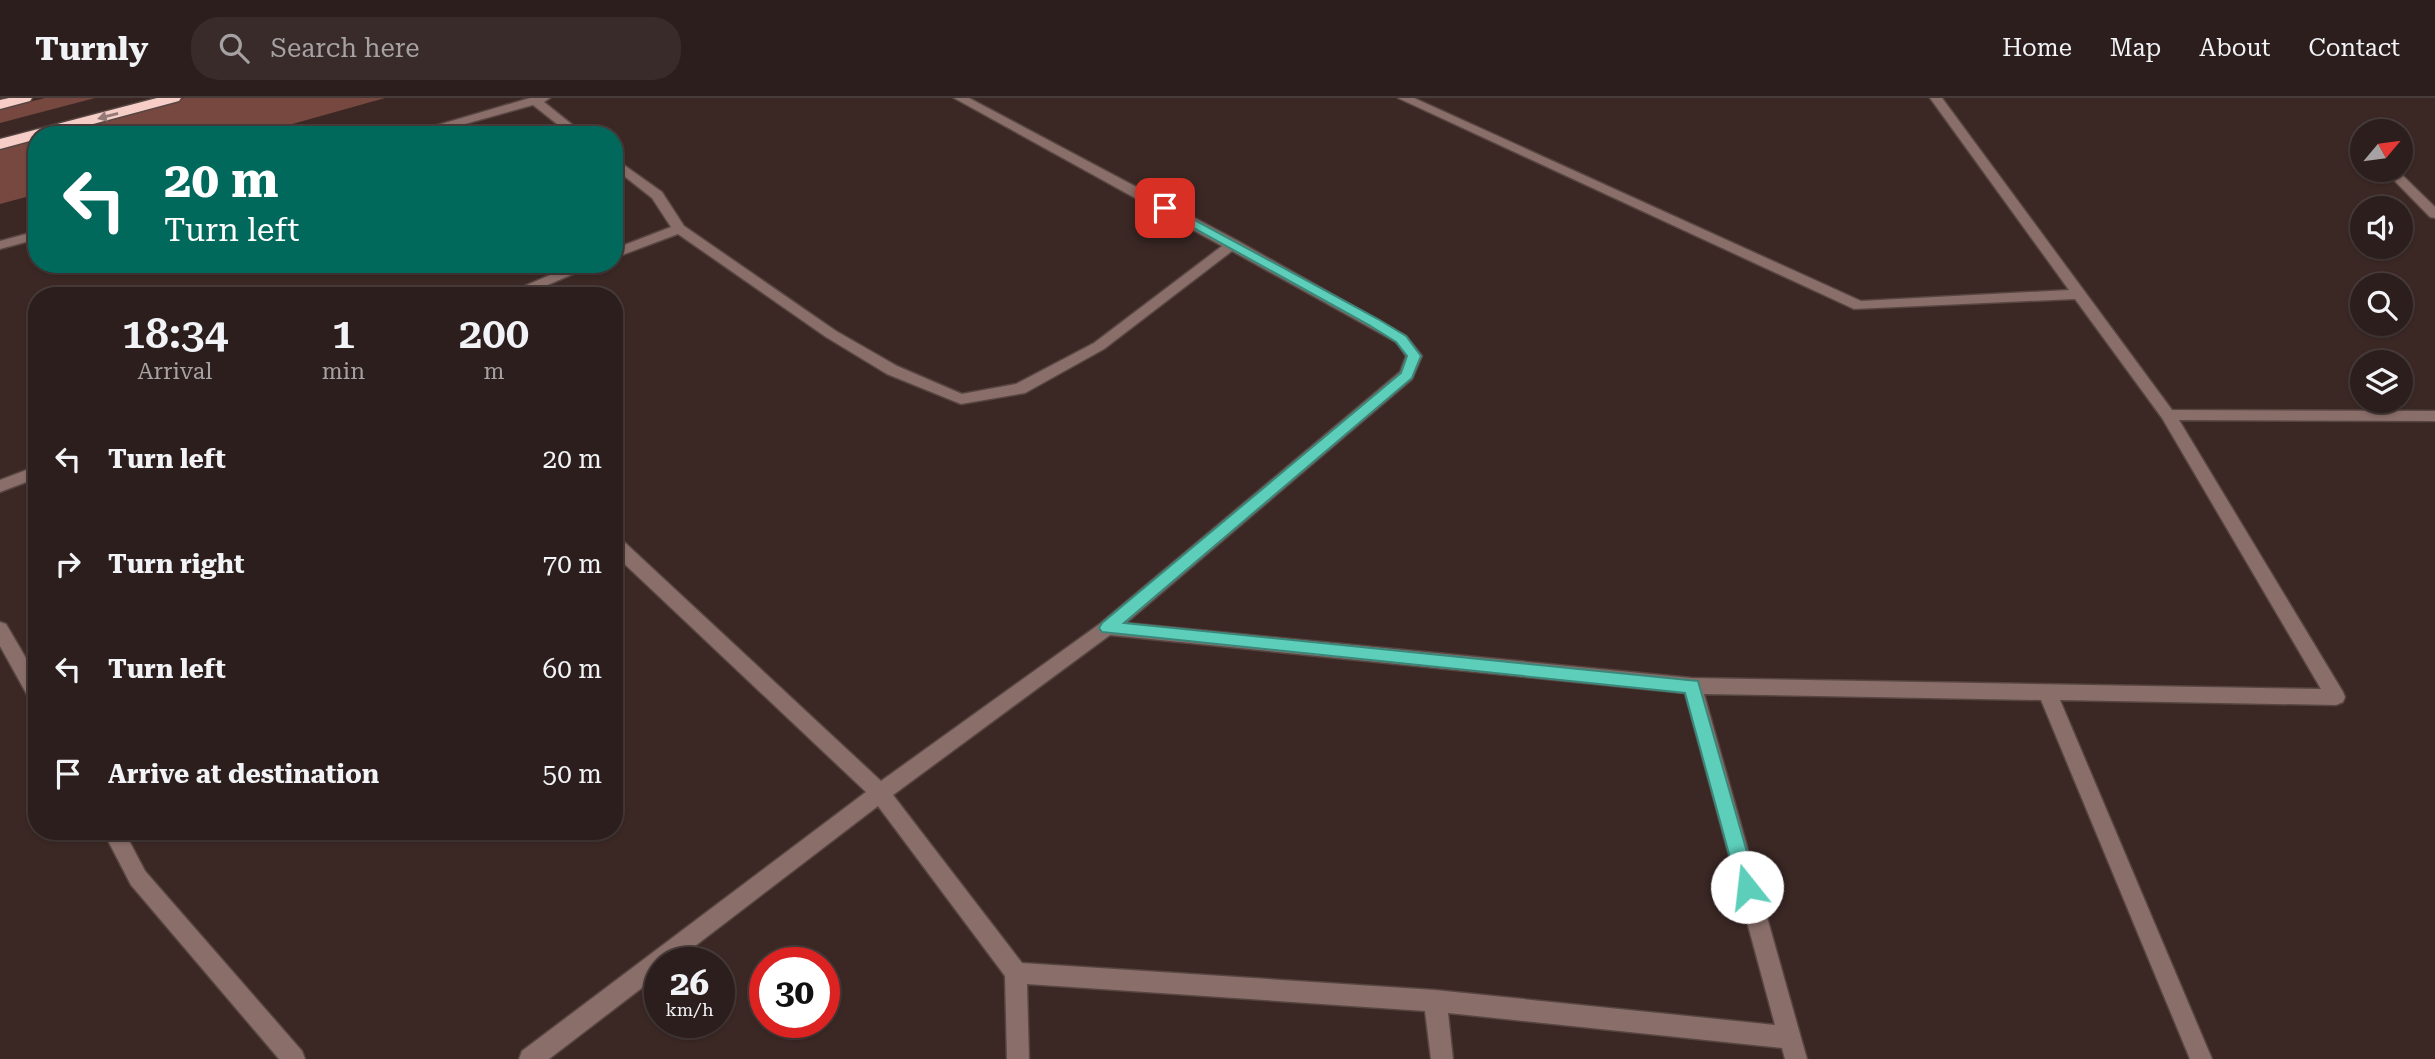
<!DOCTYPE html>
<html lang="en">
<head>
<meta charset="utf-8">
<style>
  body { margin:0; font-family:"Roboto Serif",serif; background:#382b29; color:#f1f3f6; height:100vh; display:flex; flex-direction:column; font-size:26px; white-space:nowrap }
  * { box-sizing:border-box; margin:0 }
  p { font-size:23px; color:#a6a2a3 }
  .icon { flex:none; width:38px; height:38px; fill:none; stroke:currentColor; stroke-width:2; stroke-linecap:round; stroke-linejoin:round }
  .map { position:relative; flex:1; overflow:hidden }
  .details { position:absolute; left:28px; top:189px; width:595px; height:553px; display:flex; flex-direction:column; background:#2c1e1c; border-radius:28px; box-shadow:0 2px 5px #0004,0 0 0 2px #483c3b }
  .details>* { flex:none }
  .top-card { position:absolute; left:28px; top:28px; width:595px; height:147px; border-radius:28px; box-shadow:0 2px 5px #0004,0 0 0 2px #483c3b; background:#00695c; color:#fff; overflow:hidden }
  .needle { width:46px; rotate:61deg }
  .controls { position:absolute; left:2350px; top:21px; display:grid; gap:14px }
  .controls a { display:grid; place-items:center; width:63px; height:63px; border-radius:50%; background:#2c1e1c; box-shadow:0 2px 5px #0004,0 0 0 2px #483c3b; font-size:35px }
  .speed { position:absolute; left:644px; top:849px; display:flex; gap:14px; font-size:35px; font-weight:700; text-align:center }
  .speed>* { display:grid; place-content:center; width:91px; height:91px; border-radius:50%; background:#2c1e1c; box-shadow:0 2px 5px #0004,0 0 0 2px #483c3b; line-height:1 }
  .speed small { font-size:18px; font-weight:400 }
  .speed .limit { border:10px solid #d22; background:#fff; color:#111 }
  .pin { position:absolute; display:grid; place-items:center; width:60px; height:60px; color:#fff; margin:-30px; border-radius:14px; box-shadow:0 4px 10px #0006 }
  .me { position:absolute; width:77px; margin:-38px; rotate:344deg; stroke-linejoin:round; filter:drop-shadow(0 0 5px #0008) }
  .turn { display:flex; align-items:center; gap:24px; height:147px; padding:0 21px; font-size:32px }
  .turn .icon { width:91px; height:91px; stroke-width:2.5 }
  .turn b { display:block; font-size:49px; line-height:60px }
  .eta { display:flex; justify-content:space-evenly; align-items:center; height:119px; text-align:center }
  .eta b { font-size:42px; font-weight:600; line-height:49px }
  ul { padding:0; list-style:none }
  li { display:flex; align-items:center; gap:21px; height:105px; padding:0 21px }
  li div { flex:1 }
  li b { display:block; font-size:26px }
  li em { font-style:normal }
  header { display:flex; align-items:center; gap:42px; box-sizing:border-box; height:98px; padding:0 35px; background:#2c1e1c; border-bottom:2px solid #483c3b }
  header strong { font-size:33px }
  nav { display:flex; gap:38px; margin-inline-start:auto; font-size:24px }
  .search { width:490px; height:63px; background:#382b29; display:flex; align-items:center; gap:18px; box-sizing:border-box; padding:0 24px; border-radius:28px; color:#a6a2a3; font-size:26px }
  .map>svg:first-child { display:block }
</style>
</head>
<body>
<header>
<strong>Turnly</strong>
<div class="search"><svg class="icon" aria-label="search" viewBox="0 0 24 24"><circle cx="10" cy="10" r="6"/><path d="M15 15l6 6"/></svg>Search here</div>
<nav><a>Home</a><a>Map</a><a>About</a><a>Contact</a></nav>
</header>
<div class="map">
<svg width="2435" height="961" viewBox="0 0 2435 961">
  <rect width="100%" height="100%" fill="#3b2825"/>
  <g fill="#774840">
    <polygon points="45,0 95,0 0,25 0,11"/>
    <polygon points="184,0 385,0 253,37 48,37"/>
    <polygon points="37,40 37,96 0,106 0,50"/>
  </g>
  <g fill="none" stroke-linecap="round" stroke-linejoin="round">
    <g stroke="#574542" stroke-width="3">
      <g id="minor">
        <polygon points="530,0 550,0 544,4 585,37 571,37 533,7 425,37 404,37"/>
        <path d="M954 0H969L1238 143 1406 238 1422 258 1412 281 1126 525 1692 580 2321 591 2162 320 2075 201 1854 211 1398 0H1414L1861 203 2069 192 1930 0H1942L2172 312 2435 313V323L2179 322 2343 594 2345 599 2343 604 2336 607 2060 602 2212 961H2190L2041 602 1704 596 1807 961H1785L1782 950 1448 915 1453 961H1431L1425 913 1027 886 1029 961H1007L1005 878 878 708 674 864H660V876L549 961H519L522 953 866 694 614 456V439L620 440 881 683 1101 525 1400 274 1406 258 1396 244 1232 153 1104 251 1025 295 961 306 887 276 826 239 678 136 614 160V151L671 129 652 100 614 70V60L662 94 684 128 836 233 897 268 962 296 1016 286 1094 245 1222 148ZM1110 537 1685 595 1775 927 1435 892 1022 865 893 697Z"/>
        <polygon points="2358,36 2362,37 2362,49 2358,48 2352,40"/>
        <polygon points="2384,72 2397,72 2435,109 2435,120 2430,119"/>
        <polygon points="37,133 37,141 0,151 0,143"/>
        <polygon points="576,166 596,166 522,198 501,198"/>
        <polygon points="37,368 37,380 0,394 0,382"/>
        <polygon points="0,524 6,526 37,579 37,605 30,602 0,548"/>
        <polygon points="103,733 124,733 145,773 302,953 305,961 279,961 131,787"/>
      </g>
    </g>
    <g stroke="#574542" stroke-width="3">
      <g id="highway">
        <polygon points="9,0 32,0 30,3 0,11 0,2"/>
        <polygon points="157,0 181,0 179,3 52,37 37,37 37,41 0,51 0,41"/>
      </g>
    </g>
    <use href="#minor" fill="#896e69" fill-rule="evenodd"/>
    <use href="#highway" fill="#f6cec7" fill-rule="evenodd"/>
  </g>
  <defs><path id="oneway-solid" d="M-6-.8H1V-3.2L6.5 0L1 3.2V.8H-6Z" transform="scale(1.75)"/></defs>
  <use fill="#947a76" href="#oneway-solid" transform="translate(108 18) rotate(165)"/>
  <polygon fill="#5cceba" stroke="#3c8679" stroke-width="2" points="1165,106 1378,221 1406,238 1421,258 1412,280 1124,525 1698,583 1757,789 1754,795 1747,798 1741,795 1738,789 1685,595 1102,534 1099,530 1102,525 1401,275 1407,258 1396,244 1369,227 1161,112 1159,110"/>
</svg>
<div class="controls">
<a><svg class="needle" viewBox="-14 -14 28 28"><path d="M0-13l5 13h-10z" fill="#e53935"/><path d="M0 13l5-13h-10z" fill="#a6a2a3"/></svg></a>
<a><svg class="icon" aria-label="sound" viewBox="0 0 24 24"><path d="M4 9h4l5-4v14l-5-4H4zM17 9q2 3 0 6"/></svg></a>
<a><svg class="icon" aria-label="search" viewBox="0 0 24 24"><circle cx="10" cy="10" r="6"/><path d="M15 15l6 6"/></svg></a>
<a><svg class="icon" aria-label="layers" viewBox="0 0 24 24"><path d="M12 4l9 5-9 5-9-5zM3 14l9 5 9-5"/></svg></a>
</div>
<div class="speed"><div>26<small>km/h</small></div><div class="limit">30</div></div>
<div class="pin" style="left:1165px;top:110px;background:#d93025"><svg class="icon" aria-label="arrive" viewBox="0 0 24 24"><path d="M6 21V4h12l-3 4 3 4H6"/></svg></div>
<svg class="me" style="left:1747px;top:789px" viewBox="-20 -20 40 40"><circle r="19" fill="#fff"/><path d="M0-13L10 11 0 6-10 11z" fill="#5cceba"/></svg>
<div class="top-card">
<div class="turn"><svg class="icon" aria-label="left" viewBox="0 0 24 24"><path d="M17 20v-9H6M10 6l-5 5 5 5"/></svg><div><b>20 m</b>Turn left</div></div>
</div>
<section class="details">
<div class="eta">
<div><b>18:34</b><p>Arrival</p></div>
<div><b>1</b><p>min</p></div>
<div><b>200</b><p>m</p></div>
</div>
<ul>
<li><svg class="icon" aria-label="left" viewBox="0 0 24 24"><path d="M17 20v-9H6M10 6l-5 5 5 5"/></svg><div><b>Turn left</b></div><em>20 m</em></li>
<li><svg class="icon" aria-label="right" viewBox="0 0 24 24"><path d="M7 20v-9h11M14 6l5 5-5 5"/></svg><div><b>Turn right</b></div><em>70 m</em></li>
<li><svg class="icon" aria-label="left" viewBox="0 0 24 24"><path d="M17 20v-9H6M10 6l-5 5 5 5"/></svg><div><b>Turn left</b></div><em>60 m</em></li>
<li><svg class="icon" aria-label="arrive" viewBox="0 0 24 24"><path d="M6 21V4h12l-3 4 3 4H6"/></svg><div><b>Arrive at destination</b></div><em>50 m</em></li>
</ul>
</section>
</div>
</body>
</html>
